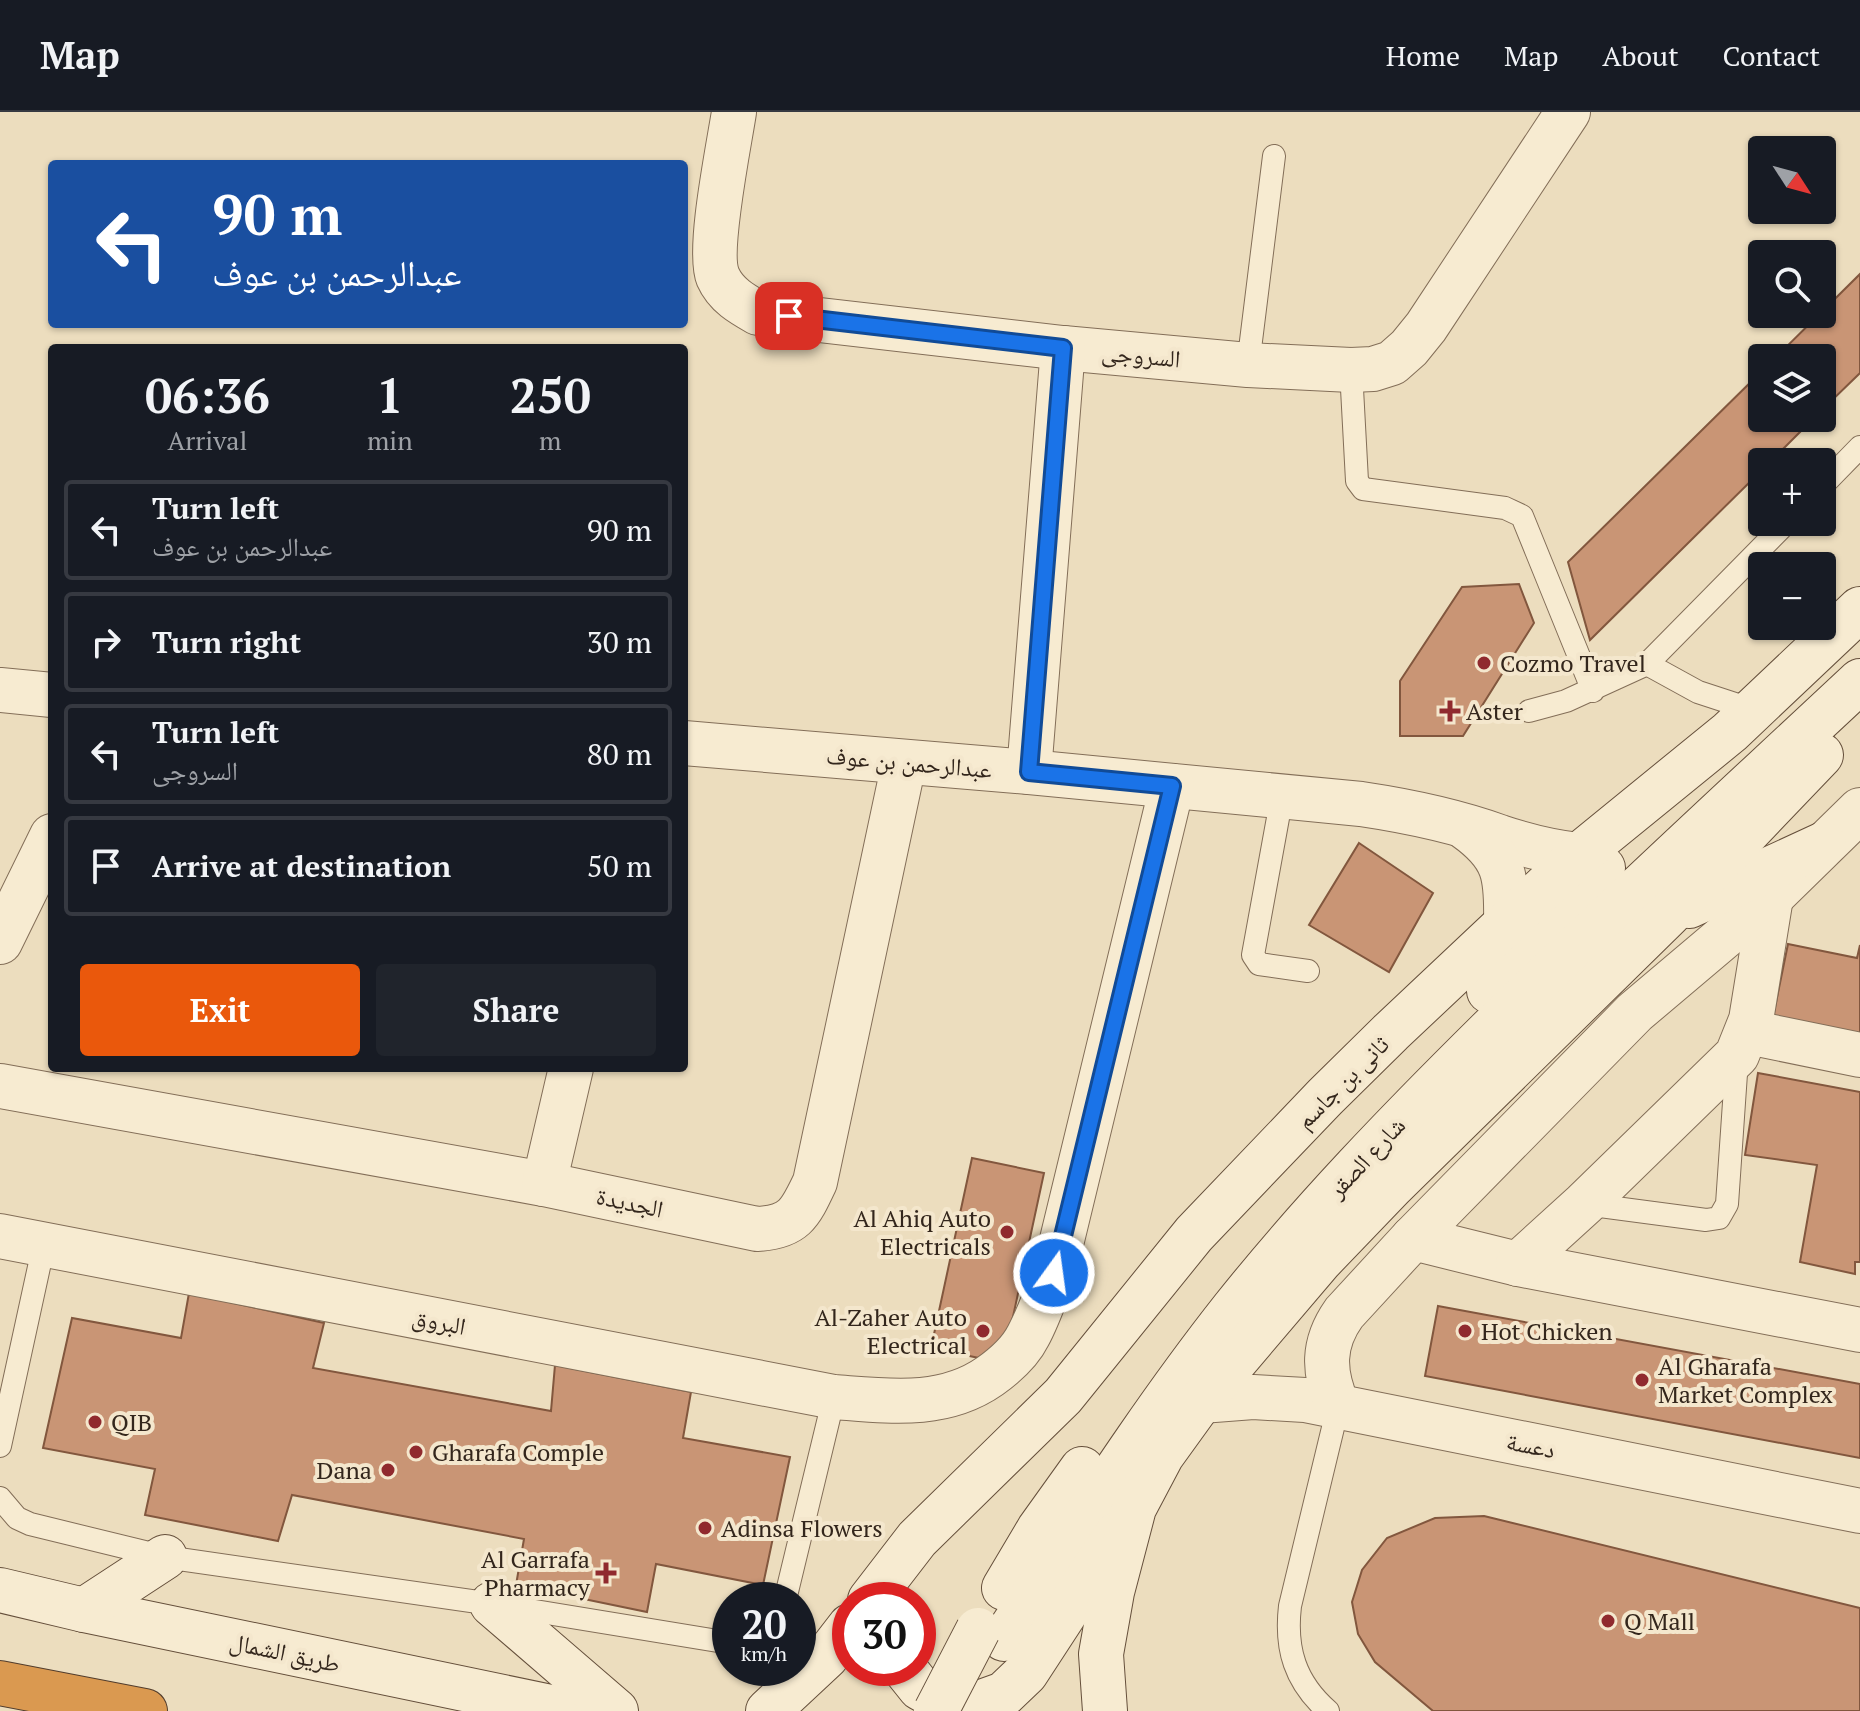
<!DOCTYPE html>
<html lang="en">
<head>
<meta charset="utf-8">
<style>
  body { margin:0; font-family:"PT Serif","Noto Naskh Arabic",serif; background:#20242c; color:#f1f3f6; height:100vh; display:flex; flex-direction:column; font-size:30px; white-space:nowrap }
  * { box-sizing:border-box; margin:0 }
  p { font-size:26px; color:#9ea1a6 }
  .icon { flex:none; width:44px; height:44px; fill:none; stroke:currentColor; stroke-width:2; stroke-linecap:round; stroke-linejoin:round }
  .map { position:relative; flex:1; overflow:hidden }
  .details { position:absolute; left:48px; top:232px; width:640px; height:728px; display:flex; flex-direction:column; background:#171b24; border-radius:8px; box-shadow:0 2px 6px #0004 }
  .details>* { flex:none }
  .banner { position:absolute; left:48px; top:48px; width:640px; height:168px; border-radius:8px; box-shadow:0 2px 6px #0004; background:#1a4fa0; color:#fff; overflow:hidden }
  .needle { width:52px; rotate:126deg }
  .controls { position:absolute; left:1748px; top:24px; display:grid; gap:16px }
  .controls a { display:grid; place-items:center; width:88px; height:88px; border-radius:8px; background:#171b24; box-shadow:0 2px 6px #0004; font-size:40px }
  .speed { position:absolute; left:712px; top:1470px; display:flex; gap:16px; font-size:40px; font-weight:700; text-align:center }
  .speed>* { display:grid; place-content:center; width:104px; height:104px; border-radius:50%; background:#171b24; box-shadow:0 2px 6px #0004; line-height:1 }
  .speed small { font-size:20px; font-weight:400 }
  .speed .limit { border:12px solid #d22; background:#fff; color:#111 }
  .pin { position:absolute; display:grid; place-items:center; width:68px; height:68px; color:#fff; margin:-34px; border-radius:16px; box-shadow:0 4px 12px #0006 }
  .me { position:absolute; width:88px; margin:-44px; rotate:14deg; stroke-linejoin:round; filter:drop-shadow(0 0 6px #0008) }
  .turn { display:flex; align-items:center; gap:28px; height:168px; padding:0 32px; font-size:36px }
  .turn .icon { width:104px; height:104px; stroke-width:2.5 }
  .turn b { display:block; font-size:56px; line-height:68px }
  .eta { display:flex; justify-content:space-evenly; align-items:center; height:136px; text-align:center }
  .eta b { font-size:48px; font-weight:700; line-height:56px }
  .cta { display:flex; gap:16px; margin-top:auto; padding:16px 32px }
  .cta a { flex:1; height:92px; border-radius:8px; background:#ea580c; color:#fff; font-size:32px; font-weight:700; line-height:92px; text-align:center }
  .cta a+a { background:#20242c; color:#f1f3f6 }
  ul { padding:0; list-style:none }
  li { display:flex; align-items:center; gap:24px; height:100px; margin:0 16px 12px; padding:0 16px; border:4px solid #363941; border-radius:8px }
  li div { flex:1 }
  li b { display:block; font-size:30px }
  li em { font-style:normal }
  header { display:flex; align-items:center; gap:48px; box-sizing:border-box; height:112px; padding:0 40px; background:#171b24; border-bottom:2px solid #363941 }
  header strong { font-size:38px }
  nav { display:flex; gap:44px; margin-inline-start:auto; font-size:28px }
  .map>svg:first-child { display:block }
</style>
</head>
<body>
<header>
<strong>Map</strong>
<nav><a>Home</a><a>Map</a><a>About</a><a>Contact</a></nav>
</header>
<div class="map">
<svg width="1860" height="1599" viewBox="0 0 1860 1599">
  <rect width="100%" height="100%" fill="#ecddbe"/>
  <g fill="#c99575" stroke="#82573e" stroke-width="2">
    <polygon points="1860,162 1860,261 1822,298 1822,246 1775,246"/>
    <polygon points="1762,259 1762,306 1814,306 1770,350 1762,350 1762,358 1590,528 1568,450"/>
    <polygon points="1519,472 1534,511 1463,624 1400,624 1400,569 1462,475"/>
    <polygon points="1359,731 1433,781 1389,860 1309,813"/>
    <polygon points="1788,832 1857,846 1860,833 1860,930 1771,915"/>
    <polygon points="1758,961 1860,980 1860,1150 1855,1150 1855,1162 1800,1150 1817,1053 1745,1043"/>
    <polygon points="972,1046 1044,1061 1003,1251 931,1236"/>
    <polygon points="189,1181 324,1211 313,1256 551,1299 555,1253 691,1280 683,1326 790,1345 763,1473 656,1452 647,1500 516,1473 524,1427 292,1383 278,1429 145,1403 155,1357 43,1336 72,1206 181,1226"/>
    <polygon points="1438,1194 1860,1272 1860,1346 1425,1264"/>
    <polygon points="1484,1404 1860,1496 1860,1599 1433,1599 1375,1550 1358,1522 1352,1490 1362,1458 1387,1426 1435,1406"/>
  </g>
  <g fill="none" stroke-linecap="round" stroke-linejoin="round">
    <g stroke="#836e58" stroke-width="24">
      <g id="lane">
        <polyline points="1248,253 1274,44"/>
        <polyline points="1351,258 1357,369 1363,377 1505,396 1522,404 1593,579"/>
        <polyline points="1822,374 1860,335"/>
        <polyline points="1647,552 1698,580 1753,598"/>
        <polyline points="1529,599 1566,589 1647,552 1787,410"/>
        <polyline points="1282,684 1253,843 1259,852 1308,859"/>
        <polyline points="1585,1092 1706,1108 1719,1106 1727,1092 1737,947"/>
        <polyline points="0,1334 44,1132"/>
        <polyline points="0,1386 17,1406 30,1412 165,1445 492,1492 730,1531"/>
        <polyline points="785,1488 834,1285"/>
        <path d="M1328 1599C1295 1570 1285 1537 1290 1494L1338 1295"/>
      </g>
    </g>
    <g stroke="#836e58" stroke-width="46">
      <g id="street">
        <path d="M734 0C729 33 707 139 718 165 726 183 742 192 758 201L1063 236 1248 253 1351 258 1373 257 1392 251 1409 236 1426 215 1568 0"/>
        <polyline points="0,578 52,583"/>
        <path d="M684 631 1029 660 1361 692C1408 699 1456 709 1500 725 1527 734 1551 740 1579 743"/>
        <polyline points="1029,660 1063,236"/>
        <path d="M1466 716C1505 744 1507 764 1506 810"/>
        <polyline points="0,830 52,724"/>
        <polyline points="1748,920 1860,943"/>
        <path d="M0 974 544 1072 757 1117C794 1115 800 1102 815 1070L904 651"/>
        <polyline points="544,1072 571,956"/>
        <path d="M0 1124 834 1285C888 1289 943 1297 990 1264 1004 1254 1020 1240 1028 1224 1039 1204 1046 1182 1054 1161L1172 674"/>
        <polyline points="1413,1126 1518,1152 1860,1218"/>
        <polyline points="1518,1152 1584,1092 1737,943 1751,908 1771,785"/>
        <polyline points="1201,1289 1253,1285 1305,1288 1860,1399"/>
        <path d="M1338 1295C1323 1260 1322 1232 1344 1201L1413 1126 1635 900 1771 785 1860 698"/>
      </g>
    </g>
    <g stroke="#654f3b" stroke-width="46">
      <g id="secondary">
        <polyline points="1689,794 1824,732"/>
        <polyline points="1489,879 1603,756"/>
        <polyline points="1004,1476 1039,1417 1082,1357"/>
        <polyline points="0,1478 84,1498 570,1599"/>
        <polyline points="870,1488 917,1427 1063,1284 1194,1122 1325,985 1391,920 1579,743 1730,620 1860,497"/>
        <polyline points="492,1492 616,1599"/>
        <polyline points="84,1498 165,1445"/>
        <path d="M1004 1527C1078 1416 1150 1302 1233 1197 1311 1099 1398 1009 1487 921 1609 801 1735 686 1860 569"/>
        <polyline points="904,1556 920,1576 946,1590 976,1592 1004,1582 1026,1561 1116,1423"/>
        <polyline points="768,1599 826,1545 850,1514"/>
        <polyline points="1105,1599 1101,1542 1112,1480 1134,1396 1162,1343 1201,1289 1320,1149 1392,1074 1668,803 1821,643"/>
      </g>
    </g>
    <g stroke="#513c2c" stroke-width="46">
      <polyline id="highway" points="0,1571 145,1599"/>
    </g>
    <use href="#lane" stroke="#f7ebd1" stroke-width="22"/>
    <use href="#street" stroke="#f7ebd1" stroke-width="44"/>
    <use href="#secondary" stroke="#f7ebd1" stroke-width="44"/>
    <use href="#highway" stroke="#da9950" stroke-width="44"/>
    <g stroke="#654f3b" stroke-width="46" stroke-linecap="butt">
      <polyline id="secondary-bridge" points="936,1599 978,1518"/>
    </g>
    <use href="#secondary-bridge" stroke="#f7ebd1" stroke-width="44"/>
  </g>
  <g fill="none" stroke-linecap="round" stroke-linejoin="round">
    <g stroke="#114b97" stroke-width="20">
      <polyline id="route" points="789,204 1063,236 1029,660 1172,674 1054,1161"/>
    </g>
    <use href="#route" stroke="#1a73e8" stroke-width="14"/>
  </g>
  <g fill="#902a2e" stroke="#f4e7cd" stroke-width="3">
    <circle cx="1484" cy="551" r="8"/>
    <path d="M1446 587h8v8h8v8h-8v8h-8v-8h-8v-8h8z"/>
    <circle cx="1007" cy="1120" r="8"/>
    <circle cx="983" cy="1219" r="8"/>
    <circle cx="1465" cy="1219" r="8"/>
    <circle cx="1642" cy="1268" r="8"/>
    <circle cx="95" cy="1310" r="8"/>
    <circle cx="416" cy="1340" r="8"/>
    <circle cx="388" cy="1358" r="8"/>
    <circle cx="705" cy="1416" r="8"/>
    <path d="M602 1449h8v8h8v8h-8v8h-8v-8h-8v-8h8z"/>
    <circle cx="1608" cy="1509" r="8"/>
  </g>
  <g text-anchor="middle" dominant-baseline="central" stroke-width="8" stroke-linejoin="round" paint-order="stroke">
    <g font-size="24" fill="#33261c" stroke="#f4e7cd">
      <text transform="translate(1141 243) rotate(5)">السروجى</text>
      <text transform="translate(909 650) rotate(5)">عبدالرحمن بن عوف</text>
      <text transform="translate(1342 970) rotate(-45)">ثانى بن جاسم</text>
      <text transform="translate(1366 1045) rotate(-47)">شارع الصقر</text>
      <text transform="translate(630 1090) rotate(12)">الجديدة</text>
      <text transform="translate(439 1209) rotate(11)">البروق</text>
      <text transform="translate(1531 1333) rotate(11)">دعسة</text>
      <text transform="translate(285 1540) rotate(12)">طريق الشمال</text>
    </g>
    <g font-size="24" fill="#33261c" stroke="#f4e7cd" text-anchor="start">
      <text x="1500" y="551">Cozmo Travel</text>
      <text x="1466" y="599">Aster</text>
      <text x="991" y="1106" text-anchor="end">Al Ahiq Auto<tspan x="991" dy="28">Electricals</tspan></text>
      <text x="967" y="1205" text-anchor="end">Al-Zaher Auto<tspan x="967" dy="28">Electrical</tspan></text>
      <text x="1481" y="1219">Hot Chicken</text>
      <text x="1658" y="1254">Al Gharafa<tspan x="1658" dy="28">Market Complex</tspan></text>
      <text x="111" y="1310">QIB</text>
      <text x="432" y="1340">Gharafa Comple</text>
      <text x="372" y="1358" text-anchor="end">Dana</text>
      <text x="721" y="1416">Adinsa Flowers</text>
      <text x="590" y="1447" text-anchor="end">Al Garrafa<tspan x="590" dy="28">Pharmacy</tspan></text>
      <text x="1624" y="1509">Q Mall</text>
    </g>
  </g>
</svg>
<div class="controls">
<a><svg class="needle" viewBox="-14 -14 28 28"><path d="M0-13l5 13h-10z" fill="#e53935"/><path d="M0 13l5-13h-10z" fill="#9ea1a6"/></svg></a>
<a><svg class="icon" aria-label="search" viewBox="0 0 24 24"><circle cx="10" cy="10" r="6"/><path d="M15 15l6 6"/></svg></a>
<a><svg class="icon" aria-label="layers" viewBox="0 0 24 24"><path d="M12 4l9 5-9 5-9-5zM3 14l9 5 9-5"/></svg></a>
<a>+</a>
<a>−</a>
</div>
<div class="speed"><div>20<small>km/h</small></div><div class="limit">30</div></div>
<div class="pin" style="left:789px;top:204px;background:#d93025"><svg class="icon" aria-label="arrive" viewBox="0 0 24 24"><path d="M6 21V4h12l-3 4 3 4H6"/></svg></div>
<svg class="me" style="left:1054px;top:1161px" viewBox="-20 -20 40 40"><circle r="17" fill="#1a73e8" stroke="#fff" stroke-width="3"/><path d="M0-11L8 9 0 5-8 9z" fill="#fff"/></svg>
<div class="banner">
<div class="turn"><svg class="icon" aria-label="left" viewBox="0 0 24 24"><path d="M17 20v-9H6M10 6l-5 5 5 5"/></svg><div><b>90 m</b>عبدالرحمن بن عوف</div></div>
</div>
<section class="details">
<div class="eta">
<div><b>06:36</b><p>Arrival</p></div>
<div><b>1</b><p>min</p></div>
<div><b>250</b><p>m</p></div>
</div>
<ul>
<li><svg class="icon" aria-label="left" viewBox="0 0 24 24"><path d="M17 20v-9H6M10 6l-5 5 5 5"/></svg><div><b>Turn left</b><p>عبدالرحمن بن عوف</p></div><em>90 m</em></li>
<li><svg class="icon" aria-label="right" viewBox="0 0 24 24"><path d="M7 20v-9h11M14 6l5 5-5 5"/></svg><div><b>Turn right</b></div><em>30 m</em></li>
<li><svg class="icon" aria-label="left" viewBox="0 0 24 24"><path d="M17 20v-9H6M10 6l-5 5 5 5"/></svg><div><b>Turn left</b><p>السروجى</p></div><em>80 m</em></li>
<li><svg class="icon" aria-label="arrive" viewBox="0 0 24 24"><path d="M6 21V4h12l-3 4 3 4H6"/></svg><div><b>Arrive at destination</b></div><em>50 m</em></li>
</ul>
<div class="cta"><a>Exit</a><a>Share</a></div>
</section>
</div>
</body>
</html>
